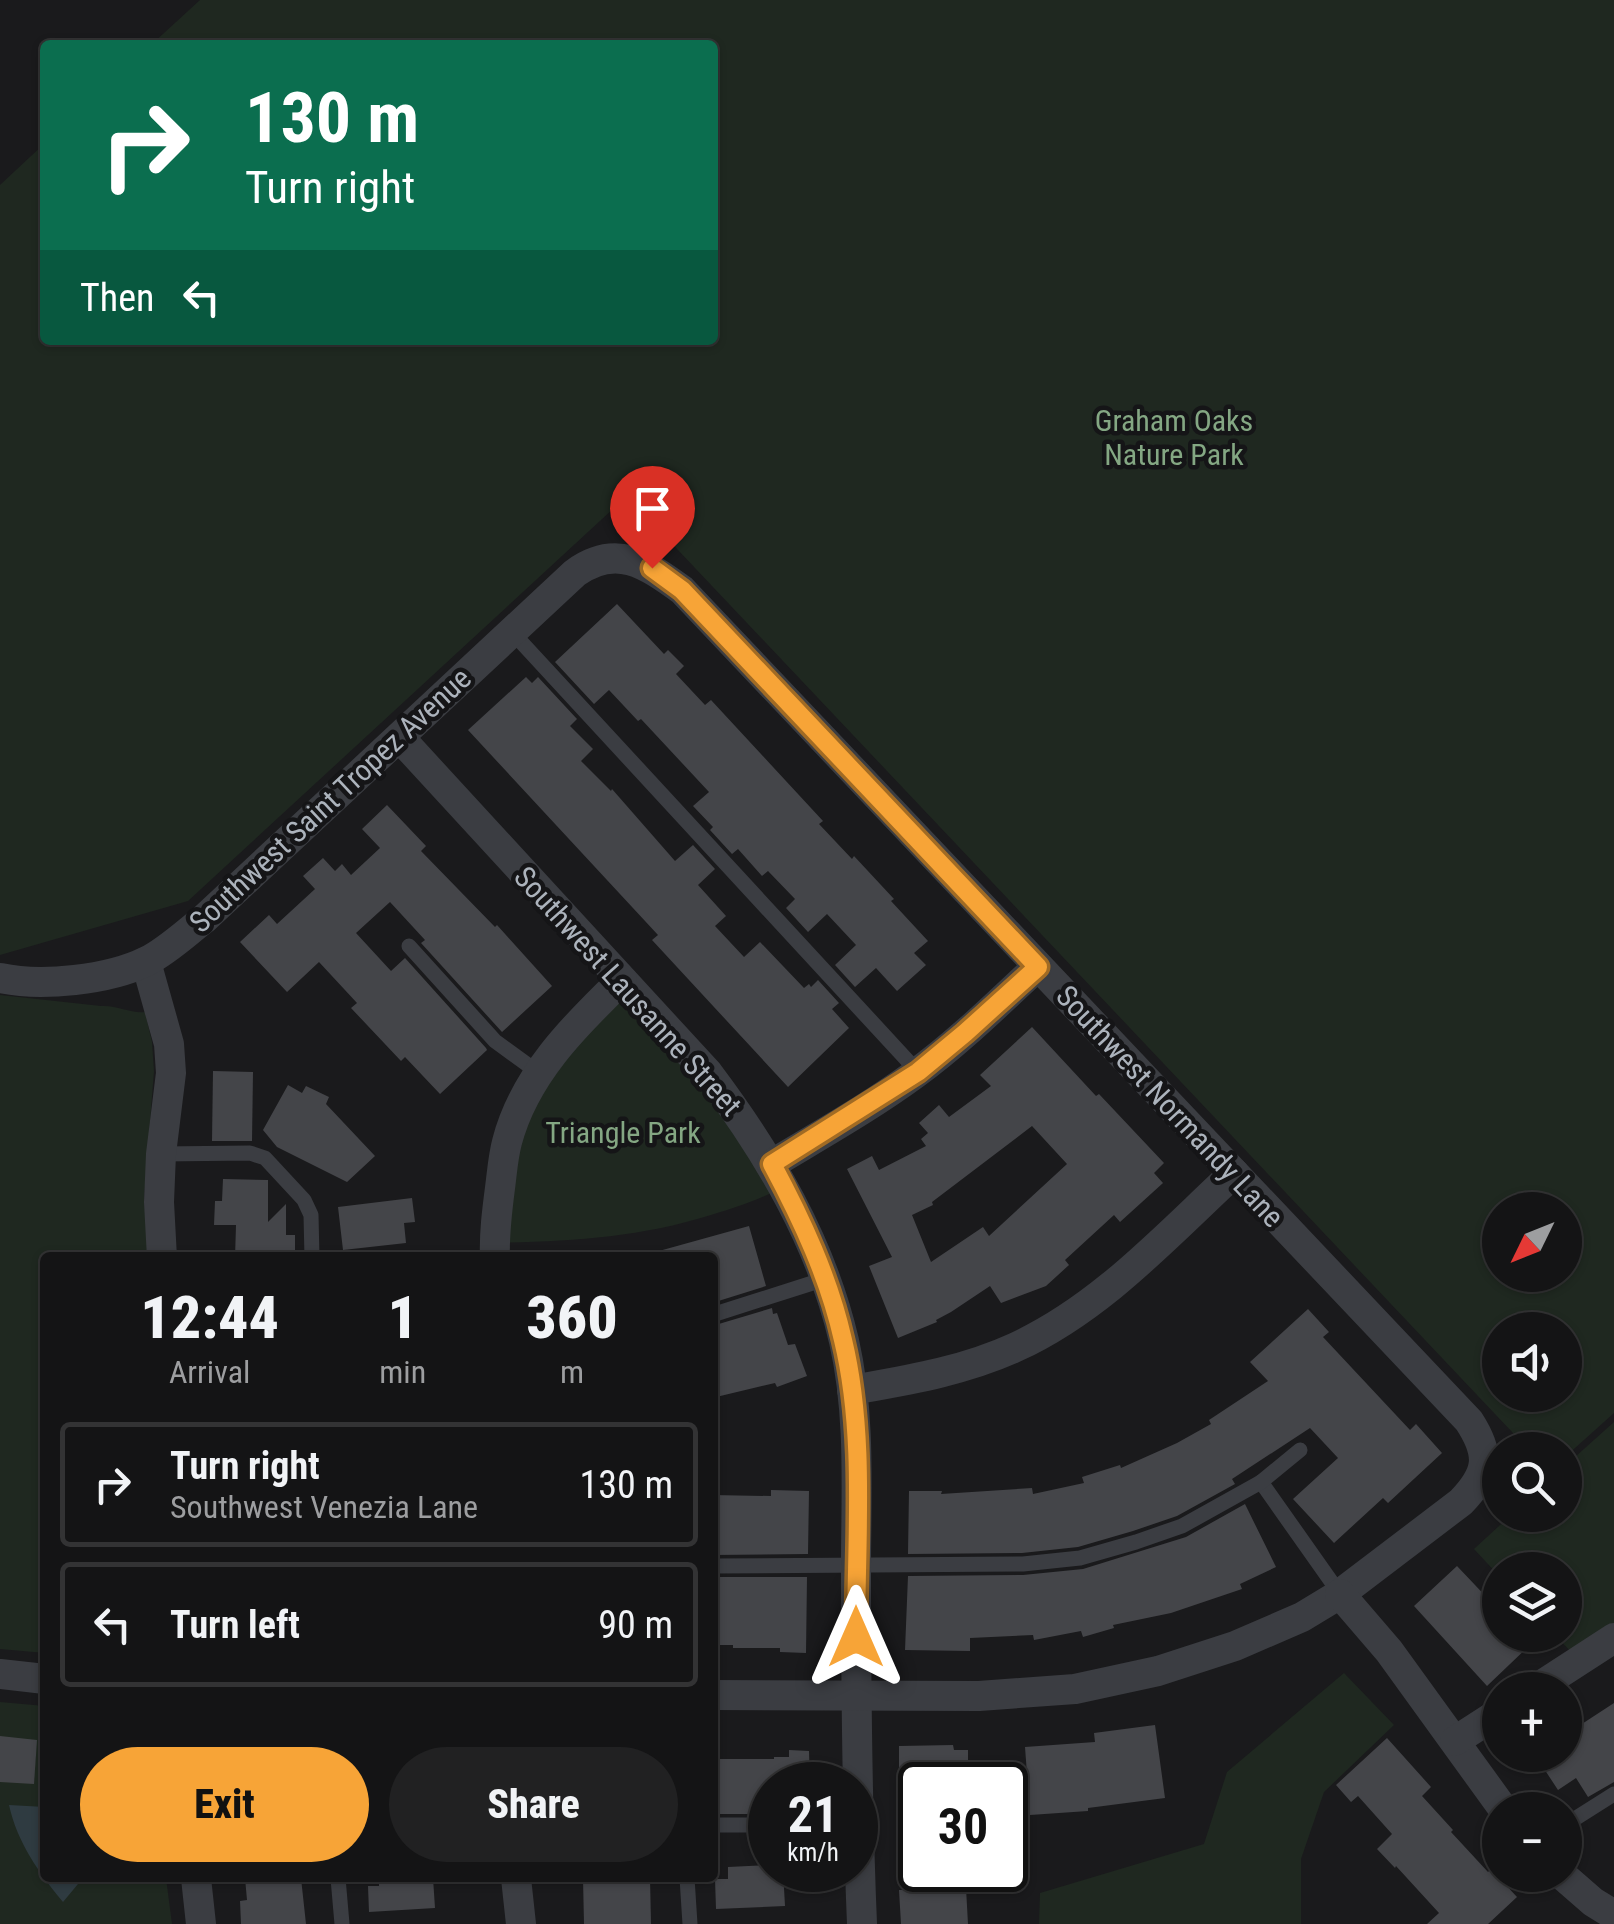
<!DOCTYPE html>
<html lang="en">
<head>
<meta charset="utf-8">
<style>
  body { margin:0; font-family:"Roboto Condensed",sans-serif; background:#212122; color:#f1f3f6; height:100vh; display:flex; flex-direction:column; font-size:38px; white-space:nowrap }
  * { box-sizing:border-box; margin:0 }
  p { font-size:32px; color:#9d9ea0 }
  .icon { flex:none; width:55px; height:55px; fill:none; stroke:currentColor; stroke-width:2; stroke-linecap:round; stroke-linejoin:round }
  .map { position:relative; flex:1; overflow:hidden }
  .sheet { position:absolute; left:40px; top:1252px; width:678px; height:630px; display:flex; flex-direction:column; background:#141415; border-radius:10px; box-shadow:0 2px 8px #0004,0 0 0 2px #333334 }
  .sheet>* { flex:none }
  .hud { position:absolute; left:40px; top:40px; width:678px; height:305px; border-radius:10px; box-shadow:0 2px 8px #0004,0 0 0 2px #333334; background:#0b6e4f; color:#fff; overflow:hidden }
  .needle { width:65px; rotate:227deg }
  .tools { position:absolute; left:1482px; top:1192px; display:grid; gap:20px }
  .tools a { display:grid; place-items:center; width:100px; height:100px; border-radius:50%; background:#141415; box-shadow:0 2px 8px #0004,0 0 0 2px #333334; font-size:50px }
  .speed { position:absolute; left:748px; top:1762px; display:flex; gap:20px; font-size:50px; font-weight:700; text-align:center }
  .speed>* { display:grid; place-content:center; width:130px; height:130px; border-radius:50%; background:#141415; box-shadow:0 2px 8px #0004,0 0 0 2px #333334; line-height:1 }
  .speed small { font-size:25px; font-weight:400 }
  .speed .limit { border:5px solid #111; border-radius:15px; background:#fff; color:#111 }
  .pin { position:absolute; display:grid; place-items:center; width:85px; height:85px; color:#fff; margin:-102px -42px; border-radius:50% 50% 50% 0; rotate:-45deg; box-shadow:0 0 10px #0007 }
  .pin .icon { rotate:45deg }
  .me { position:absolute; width:110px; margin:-55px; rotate:0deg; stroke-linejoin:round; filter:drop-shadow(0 0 8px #0008) }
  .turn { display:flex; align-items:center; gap:35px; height:210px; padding:0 40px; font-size:45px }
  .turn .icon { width:130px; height:130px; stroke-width:2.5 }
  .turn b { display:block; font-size:70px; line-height:85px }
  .then { display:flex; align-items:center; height:95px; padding:0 40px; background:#0003; gap:20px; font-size:38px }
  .eta { display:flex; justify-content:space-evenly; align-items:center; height:170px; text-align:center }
  .eta b { font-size:60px; font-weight:800; line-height:70px }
  .cta { display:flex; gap:20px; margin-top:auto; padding:20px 40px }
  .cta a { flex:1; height:115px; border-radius:60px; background:#f7a437; color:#111; font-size:40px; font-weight:800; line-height:115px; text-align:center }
  .cta a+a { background:#212122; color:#f1f3f6 }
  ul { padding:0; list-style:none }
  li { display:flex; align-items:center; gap:30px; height:125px; margin:0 20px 15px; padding:0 20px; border:5px solid #333334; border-radius:10px }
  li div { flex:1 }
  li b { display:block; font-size:38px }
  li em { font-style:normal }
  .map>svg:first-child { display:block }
</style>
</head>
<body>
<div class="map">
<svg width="1614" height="1924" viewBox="0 0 1614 1924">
  <rect width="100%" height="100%" fill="#1a1a1c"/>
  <g fill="#1f2820" fill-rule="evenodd">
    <path d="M200 0H1614V1413L1565 1457V1450H1529L627 496 188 901 0 955V185L45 143V340H712V45H151ZM1500 1210H1565V1275H1500ZM1565 1330V1395H1500V1330Z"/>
    <path d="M622 980 784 1186C760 1200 737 1207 711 1215 637 1238 571 1241 494 1243L506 1144Z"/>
    <path d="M0 995 101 1006C117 1005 132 1014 145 1012L152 1042 154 1071 144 1198 149 1257 45 1258V1653L0 1649Z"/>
    <polygon points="1614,1422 1614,1630 1574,1655 1555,1635 1565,1635 1565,1570 1500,1570 1500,1577 1474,1549 1511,1515 1565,1515 1565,1466"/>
    <polygon points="1344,1673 1394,1725 1324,1792 1301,1859 1301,1924 1039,1924 1040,1893 1204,1844 1227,1772"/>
    <polygon points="0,1702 45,1706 45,1878 166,1878 172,1924 0,1924"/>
  </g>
  <path fill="#2f3b41" d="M9 1805 45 1807V1878H83L63 1902C39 1873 17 1842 9 1805Z"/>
  <g fill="#444549" fill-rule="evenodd">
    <polygon points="617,604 664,654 668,650 684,666 676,674 705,705 711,700 823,821 819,824 852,859 854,856 894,899 891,901 928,941 914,953 926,965 897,991 876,968 855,987 835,965 856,945 827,914 808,932 786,908 795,899 768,871 762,876 738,849 732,854 710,830 713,827 693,806 709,792 641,719 638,721 609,690 594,704 555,662"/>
    <polygon points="526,677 532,683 538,677 577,719 570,726 593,749 581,761 611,791 612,789 675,861 693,845 715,869 698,885 726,916 715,926 744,957 760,942 804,988 809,984 811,987 818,980 839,1003 832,1009 849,1028 788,1087 652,940 658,935 468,730"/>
    <polygon points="387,805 426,846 421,851 495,927 497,925 552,986 502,1032 421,943 425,940 390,902 356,933 391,971 405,958 486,1048 487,1050 440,1094 405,1057 401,1061 351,1008 357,1003 319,962 287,992 240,942 269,915 277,924 315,889 303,876 323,858 335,871 342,864 351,875 380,848 362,829"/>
    <path d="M1032 1027 1096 1096 1099 1094 1164 1163 1154 1173 1163 1183 1120 1222 1114 1215 1065 1260 1069 1265 1046 1286 1001 1303 990 1286 951 1312 936 1320 937 1322 898 1338 869 1266 892 1257 847 1169 872 1156 879 1170 926 1146 921 1139 928 1133 919 1123 939 1105 949 1117 991 1086 980 1075ZM1032 1126 1067 1164 989 1236 983 1227 931 1262 912 1215 933 1205 932 1202Z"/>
    <polygon points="213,1071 253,1072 252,1141 212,1141"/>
    <polygon points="288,1085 302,1093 306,1086 329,1097 326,1104 375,1156 347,1182 277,1147 263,1130"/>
    <polygon points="223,1179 268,1180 268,1222 286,1204 286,1235 295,1235 295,1258 235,1258 236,1225 214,1225 215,1201 222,1201"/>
    <polygon points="412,1198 415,1222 404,1223 406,1243 343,1250 338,1207"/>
    <polygon points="749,1226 766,1286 712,1303 712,1258 660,1258 659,1251"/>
    <polygon points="772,1308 773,1314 777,1313 788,1345 795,1344 807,1376 777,1387 775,1383 712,1398 712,1326"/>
    <polygon points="1308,1309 1329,1332 1323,1337 1410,1430 1416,1424 1442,1453 1388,1503 1383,1498 1334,1543 1293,1499 1338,1458 1310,1428 1232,1479 1235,1484 1177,1516 1133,1531 1078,1547 1022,1553 908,1554 909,1491 942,1491 941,1494 1032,1488 1033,1494 1084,1483 1082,1477 1120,1465 1121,1468 1177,1443 1211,1424 1209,1420 1268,1381 1250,1362"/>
    <polygon points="771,1490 809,1491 808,1554 712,1555 712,1495 771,1496"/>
    <polygon points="1245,1504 1276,1567 1240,1584 1242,1589 1171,1613 1113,1625 1114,1628 1083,1637 1081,1631 1034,1640 1033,1635 970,1638 970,1651 905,1650 908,1576 1023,1575 1083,1569 1186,1537"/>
    <polygon points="1457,1566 1493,1604 1491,1606 1500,1616 1500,1635 1518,1635 1529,1646 1487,1686 1414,1606"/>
    <polygon points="712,1577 807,1577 806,1653 780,1652 780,1648 733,1648 733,1645 712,1645"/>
    <polygon points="1614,1703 1614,1782 1588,1797 1576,1778 1558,1790 1535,1755 1565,1755 1565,1735"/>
    <polygon points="1155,1725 1165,1798 1088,1808 1088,1811 1030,1815 1025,1747 1095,1742 1094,1733"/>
    <polygon points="0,1736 37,1740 34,1784 0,1782"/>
    <polygon points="1387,1738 1431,1787 1422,1796 1453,1830 1451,1832 1488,1872 1491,1869 1517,1897 1488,1924 1427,1924 1439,1913 1396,1866 1395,1868 1377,1849 1392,1834 1358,1796 1351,1802 1336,1785"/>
    <polygon points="953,1745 954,1750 968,1750 968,1785 906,1785 906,1773 899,1773 899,1746"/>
    <polygon points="789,1750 809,1751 810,1785 763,1785 763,1814 712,1814 712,1759 774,1759 774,1757 789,1757"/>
    <polygon points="920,1816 920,1870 965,1870 968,1924 901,1924 899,1890 902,1890 896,1818"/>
    <polygon points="770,1865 770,1870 783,1870 785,1906 716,1909 715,1879 728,1879 728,1867"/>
    <polygon points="245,1878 301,1878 306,1924 241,1924 240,1901 247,1900"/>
    <polygon points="379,1878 433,1878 435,1908 369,1912 368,1886 379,1886"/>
    <polygon points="583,1878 650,1878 651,1924 584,1924"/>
  </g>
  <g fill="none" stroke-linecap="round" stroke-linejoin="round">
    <g stroke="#3b3d42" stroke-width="15">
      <polyline points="512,632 918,1072"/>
      <polyline points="409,946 495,1041 539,1073"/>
      <polyline points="161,1154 250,1153 265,1158 304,1200 311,1215 312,1258"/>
      <polyline points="712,1315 825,1279"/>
      <polyline points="1261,1482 1340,1594"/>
      <polyline points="712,1566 1023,1564 1080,1558 1136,1542 1182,1526 1261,1482 1300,1450"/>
      <polyline points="712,1825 770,1825"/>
      <polyline points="1565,1825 1614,1794"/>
      <polyline points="338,1878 342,1924"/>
      <polyline points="687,1878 690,1924"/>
    </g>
    <g stroke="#3b3d42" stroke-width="30">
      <path d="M400 738 708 1073C769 1154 821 1242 844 1341 861 1416 856 1492 856 1568 856 1687 857 1805 862 1924"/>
      <polyline points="146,962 169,1044 171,1073 161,1154 159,1202 162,1258"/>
      <path d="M0 978C41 987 109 980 147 961 167 951 186 933 204 919L575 573C616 543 646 564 682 590L1469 1421C1491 1455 1489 1473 1461 1502L1340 1594 1302 1617 1235 1646 1158 1671 1075 1689 979 1696 712 1695"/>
      <path d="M772 1164C820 1135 870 1107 915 1074 959 1042 998 1003 1037 967"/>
      <path d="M495 1258C494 1234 497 1211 500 1188 502 1173 503 1157 507 1142 524 1076 574 1026 622 980"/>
      <path d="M852 1390C908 1380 964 1371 1016 1347 1101 1308 1166 1236 1234 1173"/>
      <polyline points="1340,1594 1389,1651 1504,1810"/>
      <polyline points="0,1674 45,1679"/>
      <polyline points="1534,1690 1614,1638"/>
      <polyline points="1455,1741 1500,1712"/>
      <polyline points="1562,1875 1593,1902 1614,1915"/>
      <polyline points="196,1878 201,1924"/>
      <polyline points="516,1878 521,1924"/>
    </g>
  </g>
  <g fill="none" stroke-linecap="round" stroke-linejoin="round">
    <g stroke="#a16b24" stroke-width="25">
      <path id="route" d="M652 568 682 590 1038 967 965 1033 918 1072 772 1164C802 1220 829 1278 843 1340 866 1435 856 1541 856 1637"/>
    </g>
    <use href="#route" stroke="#f7a437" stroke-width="18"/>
  </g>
  <g text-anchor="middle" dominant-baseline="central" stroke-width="9" stroke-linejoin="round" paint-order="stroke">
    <g font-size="30" fill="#84a783" stroke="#151517">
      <text x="1174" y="420">Graham Oaks<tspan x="1174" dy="34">Nature Park</tspan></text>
      <text x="623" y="1132">Triangle Park</text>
    </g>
    <g font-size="30" fill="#acb3bc" stroke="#151517">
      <text transform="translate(330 800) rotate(-43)">Southwest Saint Tropez Avenue</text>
      <text transform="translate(628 991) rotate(48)">Southwest Lausanne Street</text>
      <text transform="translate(1170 1106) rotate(47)">Southwest Normandy Lane</text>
    </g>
  </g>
</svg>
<div class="tools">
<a><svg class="needle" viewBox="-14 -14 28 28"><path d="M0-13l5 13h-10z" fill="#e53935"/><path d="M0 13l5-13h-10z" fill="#9d9ea0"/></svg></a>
<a><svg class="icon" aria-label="sound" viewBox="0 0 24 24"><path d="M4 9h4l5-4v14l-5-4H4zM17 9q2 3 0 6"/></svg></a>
<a><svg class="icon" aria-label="search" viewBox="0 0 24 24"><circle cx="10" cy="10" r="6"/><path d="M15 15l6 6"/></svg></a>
<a><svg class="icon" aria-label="layers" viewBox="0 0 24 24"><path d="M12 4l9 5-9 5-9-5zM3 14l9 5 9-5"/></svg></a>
<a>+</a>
<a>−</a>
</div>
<div class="speed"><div>21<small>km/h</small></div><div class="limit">30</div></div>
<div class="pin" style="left:652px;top:568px;background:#d93025"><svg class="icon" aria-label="arrive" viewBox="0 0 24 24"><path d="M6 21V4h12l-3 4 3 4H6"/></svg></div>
<svg class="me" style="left:856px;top:1637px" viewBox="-20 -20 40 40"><path d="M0-17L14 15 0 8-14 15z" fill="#f7a437" stroke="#fff" stroke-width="4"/></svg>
<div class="hud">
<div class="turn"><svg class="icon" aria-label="right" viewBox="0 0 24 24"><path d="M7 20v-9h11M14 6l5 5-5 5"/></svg><div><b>130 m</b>Turn right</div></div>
<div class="then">Then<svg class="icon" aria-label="left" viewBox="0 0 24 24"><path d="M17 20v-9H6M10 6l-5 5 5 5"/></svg></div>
</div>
<section class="sheet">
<div class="eta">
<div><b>12:44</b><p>Arrival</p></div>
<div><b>1</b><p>min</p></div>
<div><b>360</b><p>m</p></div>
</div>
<ul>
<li><svg class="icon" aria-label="right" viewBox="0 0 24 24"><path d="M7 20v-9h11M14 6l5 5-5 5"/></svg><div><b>Turn right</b><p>Southwest Venezia Lane</p></div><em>130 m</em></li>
<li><svg class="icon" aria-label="left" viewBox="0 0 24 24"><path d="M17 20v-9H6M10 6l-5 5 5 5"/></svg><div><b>Turn left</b></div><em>90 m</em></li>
</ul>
<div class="cta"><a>Exit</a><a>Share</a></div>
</section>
</div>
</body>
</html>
